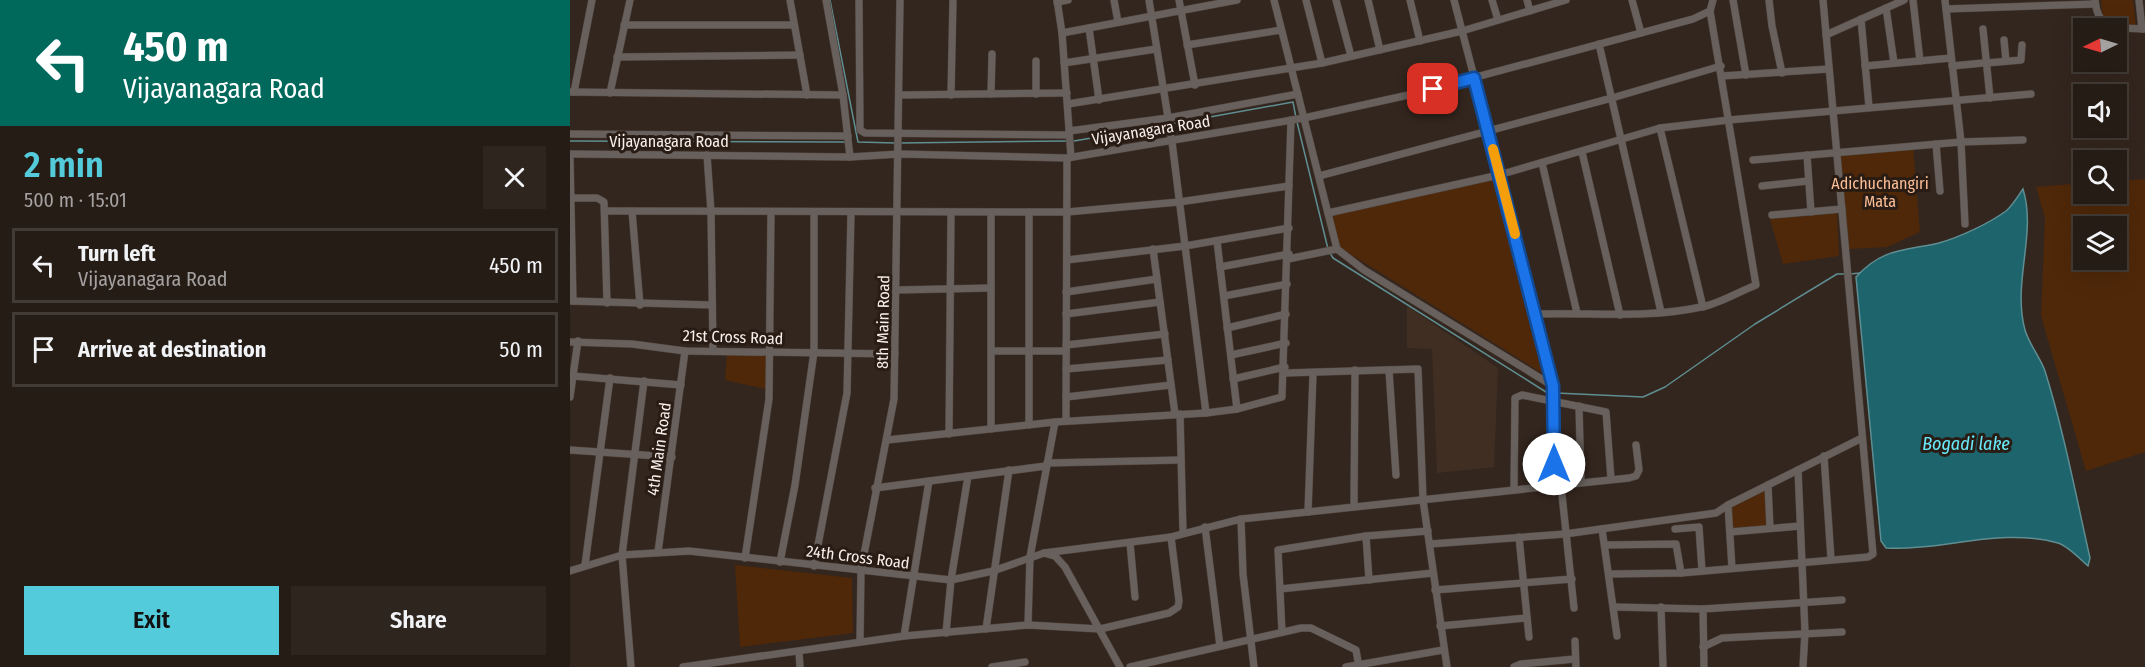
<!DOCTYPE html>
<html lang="en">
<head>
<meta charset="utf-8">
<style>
  body { margin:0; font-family:"Fira Sans Condensed",sans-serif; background:#2e251f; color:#f1f3f6; height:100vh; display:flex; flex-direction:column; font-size:22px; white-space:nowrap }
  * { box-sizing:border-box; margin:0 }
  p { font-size:20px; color:#a4a1a1 }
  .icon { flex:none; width:33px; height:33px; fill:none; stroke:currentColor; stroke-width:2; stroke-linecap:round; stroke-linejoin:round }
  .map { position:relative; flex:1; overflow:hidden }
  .sheet { display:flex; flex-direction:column; background:#261c16; width:570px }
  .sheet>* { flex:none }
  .guide { background:#00695c; color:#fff; overflow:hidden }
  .needle { width:39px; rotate:265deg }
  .fabs { position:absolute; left:1503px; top:18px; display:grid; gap:12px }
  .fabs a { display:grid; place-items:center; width:54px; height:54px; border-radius:0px; background:#261c16; box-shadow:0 6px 24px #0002,0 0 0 2px #423a35; font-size:30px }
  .pin { position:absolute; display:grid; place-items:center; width:51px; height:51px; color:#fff; margin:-26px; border-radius:12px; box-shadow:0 3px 9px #0006 }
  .me { position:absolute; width:66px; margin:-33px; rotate:0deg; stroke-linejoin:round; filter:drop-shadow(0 0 4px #0008) }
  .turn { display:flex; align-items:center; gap:21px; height:126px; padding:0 24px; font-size:27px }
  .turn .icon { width:78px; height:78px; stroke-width:2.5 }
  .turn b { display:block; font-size:42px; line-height:51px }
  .round { display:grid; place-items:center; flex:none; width:63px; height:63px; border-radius:0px; background:#2e251f }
  .head { display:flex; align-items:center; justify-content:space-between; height:102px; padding:0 24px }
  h1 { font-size:36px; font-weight:600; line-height:45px; color:#53cbda }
  .action { display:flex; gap:12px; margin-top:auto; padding:12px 24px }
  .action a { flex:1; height:69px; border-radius:0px; background:#53cbda; color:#111; font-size:24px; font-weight:600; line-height:69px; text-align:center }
  .action a+a { background:#2e251f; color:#f1f3f6 }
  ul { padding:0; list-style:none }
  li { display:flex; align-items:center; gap:18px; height:75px; margin:0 12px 9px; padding:0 12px; border:3px solid #423a35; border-radius:0px }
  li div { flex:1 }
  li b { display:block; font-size:22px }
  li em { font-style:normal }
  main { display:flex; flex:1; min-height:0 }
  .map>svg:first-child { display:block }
</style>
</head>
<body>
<main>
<section class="sheet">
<div class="guide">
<div class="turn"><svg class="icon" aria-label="left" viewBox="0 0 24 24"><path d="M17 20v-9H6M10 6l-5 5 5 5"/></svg><div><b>450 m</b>Vijayanagara Road</div></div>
</div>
<div class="head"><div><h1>2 min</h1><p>500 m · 15:01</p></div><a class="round"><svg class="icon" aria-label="close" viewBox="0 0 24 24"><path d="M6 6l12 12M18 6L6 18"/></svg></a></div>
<ul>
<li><svg class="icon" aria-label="left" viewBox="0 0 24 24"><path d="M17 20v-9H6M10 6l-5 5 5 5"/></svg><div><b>Turn left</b><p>Vijayanagara Road</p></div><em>450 m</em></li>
<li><svg class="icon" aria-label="arrive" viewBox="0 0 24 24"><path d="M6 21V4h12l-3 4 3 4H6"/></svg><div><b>Arrive at destination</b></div><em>50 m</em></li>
</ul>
<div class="action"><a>Exit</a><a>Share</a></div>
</section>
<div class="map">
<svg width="1575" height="667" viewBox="0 0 1575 667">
  <rect width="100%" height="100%" fill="#33261e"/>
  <polygon fill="#402e22" points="837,306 928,368 924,467 867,473 862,349 837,348"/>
  <g fill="#4f2809" fill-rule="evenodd">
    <polygon points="1531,0 1563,0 1566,26 1533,21"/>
    <polygon points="1343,146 1350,232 1317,247 1279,249 1267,156"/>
    <polygon points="926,178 972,373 769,247 761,215"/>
    <path d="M1575 179V452L1516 471 1471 316 1475 218 1466 187 1513 183 1514 194H1546L1547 181ZM1546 226V260H1514V226Z"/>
    <polygon points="1267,213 1269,256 1213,264 1200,219"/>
    <polygon points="157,354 197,355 195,389 155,380"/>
    <polygon points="1196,487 1198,526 1163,530 1161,505"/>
    <polygon points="165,565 282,578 283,633 170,647"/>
  </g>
  <path fill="#1e646d" stroke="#5f8e92" stroke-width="1.5" d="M1453 189C1467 234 1442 282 1455 330 1459 344 1470 357 1475 371 1494 432 1506 496 1520 558L1518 566C1510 559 1498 546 1488 543 1432 527 1372 551 1316 548L1311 541 1286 277C1312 248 1334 251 1369 243 1390 237 1418 224 1436 211 1442 206 1448 196 1453 189Z"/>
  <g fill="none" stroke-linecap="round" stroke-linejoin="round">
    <g stroke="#5f8e92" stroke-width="1.5">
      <polyline points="260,0 288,142 325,143"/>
      <polyline points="727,122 758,249"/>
      <polyline points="601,124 723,102 726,118"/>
      <polyline points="0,141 275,142"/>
      <polyline points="504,141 597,125"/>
      <polyline points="330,143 496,141"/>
      <polyline points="760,253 763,258 976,392 981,392"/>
      <polyline points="1280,274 1290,273"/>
      <polyline points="986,393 1073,397 1095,387 1185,324 1267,274 1275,274"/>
    </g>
    <g stroke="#4f423b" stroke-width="8">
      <g id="minor">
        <polyline points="220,0 237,95"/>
        <polyline points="256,0 273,95 280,157"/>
        <polyline points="289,0 290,130 295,133 499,135"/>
        <polyline points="487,0 492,33 501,157"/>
        <polyline points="544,0 548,22"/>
        <polyline points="579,0 602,142 636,413"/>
        <polyline points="609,0 625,85"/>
        <polyline points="704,0 767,249 794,270 983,386"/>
        <polyline points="736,0 752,63"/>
        <polyline points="766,0 781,56"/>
        <polyline points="798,0 810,50"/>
        <polyline points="840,0 850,41"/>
        <path d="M884 0 966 314C1021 312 1076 319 1131 307 1149 304 1168 292 1186 285L1140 11"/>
        <polyline points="922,0 928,20"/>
        <polyline points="957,0 960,11"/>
        <polyline points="1062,0 1071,33"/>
        <polyline points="1163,0 1176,75"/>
        <polyline points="1199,0 1202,26 1212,73"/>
        <polyline points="1343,0 1350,61"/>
        <polyline points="1375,0 1391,142 1395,224"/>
        <path d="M1525 0C1528 33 1548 27 1575 29"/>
        <polyline points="1569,0 1572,29"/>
        <polyline points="487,2 498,0"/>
        <polyline points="1316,8 1324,63"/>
        <polyline points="1376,9 1525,4"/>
        <polyline points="1291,19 1299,107"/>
        <polyline points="54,25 224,25"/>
        <polyline points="519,28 529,100"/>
        <polyline points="1413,29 1420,98"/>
        <polyline points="492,33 667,0"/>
        <polyline points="1256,35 1334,0"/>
        <polyline points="1434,40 1436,61"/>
        <polyline points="1029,44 1091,312"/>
        <polyline points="617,45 711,30"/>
        <polyline points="47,57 230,55"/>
        <polyline points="466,61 466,94"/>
        <polyline points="494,63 586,49"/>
        <polyline points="1417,63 1451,60 1452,45"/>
        <polyline points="1295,66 1381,58"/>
        <polyline points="1382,66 1413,63"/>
        <polyline points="1152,76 1259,69"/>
        <polyline points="0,92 273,95"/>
        <polyline points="4,92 22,0"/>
        <polyline points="40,93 60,0"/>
        <polyline points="421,94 422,54"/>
        <polyline points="330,95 497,93"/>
        <polyline points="381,95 383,0"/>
        <polyline points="498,104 752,63 892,31 996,0"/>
        <polyline points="1090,128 1133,307"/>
        <polyline points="499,131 598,118 728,94"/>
        <polyline points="0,134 278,136"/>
        <polyline points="1366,144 1370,191"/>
        <polyline points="1012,152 1050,315"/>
        <polyline points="0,154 280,157 330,154 497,158 734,118 843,94 1123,19 1140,11 1143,0"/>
        <polyline points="137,155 141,212 143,351"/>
        <polyline points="1237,155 1241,212"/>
        <polyline points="0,157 3,301"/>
        <polyline points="1183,160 1391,142 1453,140"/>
        <polyline points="972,163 1007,313"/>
        <polyline points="749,176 1042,98 1151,66"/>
        <polyline points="1192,186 1238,181"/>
        <polyline points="1,198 27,198 34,202 37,303"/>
        <polyline points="36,211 497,212 609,202 719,186"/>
        <polyline points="62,211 70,305"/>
        <polyline points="421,213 421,429"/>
        <polyline points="758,213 929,175 1090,128 1159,120 1461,94"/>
        <polyline points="1202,215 1272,209"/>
        <polyline points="647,241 667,409"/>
        <polyline points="583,249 605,414"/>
        <polyline points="718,259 767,249"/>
        <polyline points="497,260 615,246 719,228"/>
        <polyline points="650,267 719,254"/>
        <polyline points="327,290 421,288"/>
        <polyline points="496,292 587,279"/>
        <polyline points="654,296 717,284"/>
        <polyline points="0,301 142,305"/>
        <polyline points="496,314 590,302"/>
        <polyline points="966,314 983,386 984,485"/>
        <polyline points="657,328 716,314"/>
        <polyline points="0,342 62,344 115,351 325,354"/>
        <polyline points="496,345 595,334"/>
        <polyline points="422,351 496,351"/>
        <polyline points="661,355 716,343"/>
        <polyline points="496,369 598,360"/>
        <polyline points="819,370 826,475"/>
        <polyline points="715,373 848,369 853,500 877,667"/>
        <polyline points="3,376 111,385"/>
        <polyline points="663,379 715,367"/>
        <polyline points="0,397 8,341"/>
        <polyline points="496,397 601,385"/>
        <polyline points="1009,406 1011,482"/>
        <polyline points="610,414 613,533"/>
        <polyline points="496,421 497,158"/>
        <polyline points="459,425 459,212"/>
        <polyline points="379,434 381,213"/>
        <polyline points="317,440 485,422 636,413 667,409 712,397 721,120"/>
        <polyline points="0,450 102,457"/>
        <polyline points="1254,456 1261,559"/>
        <polyline points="477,463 611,460"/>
        <polyline points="1228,470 1235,632 1233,667"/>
        <polyline points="1198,485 1200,528"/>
        <polyline points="305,488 476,466"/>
        <polyline points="944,490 945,398 952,395 1036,412 1041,479"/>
        <polyline points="992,495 1004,608"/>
        <polyline points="784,507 785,370"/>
        <polyline points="738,512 743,374"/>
        <polyline points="671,519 673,574 684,667"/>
        <polyline points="635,527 650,646"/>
        <polyline points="1032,529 1047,636"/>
        <polyline points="1105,529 1129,527 1132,571"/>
        <polyline points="1160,532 1230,526"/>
        <polyline points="796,536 799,580"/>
        <polyline points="949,537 959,637"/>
        <polyline points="560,543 565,597"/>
        <polyline points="860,544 995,534 1146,513 1158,505"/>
        <polyline points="1035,545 1106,544 1111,573"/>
        <polyline points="88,552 115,351"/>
        <polyline points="474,553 601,537 671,519 1059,478 1066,476 1069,470 1066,445"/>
        <polyline points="175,558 199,399 201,212"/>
        <polyline points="210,562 225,485 244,352 244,212"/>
        <polyline points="15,565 40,378"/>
        <polyline points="244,566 277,393 281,213"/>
        <polyline points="1162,568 1158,505 1292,438"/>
        <polyline points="0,571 52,555 119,551 381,580 423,571 474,553 485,556 495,567 550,667"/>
        <polyline points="1039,574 1111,573 1298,557 1303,554 1253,0"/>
        <polyline points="710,589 863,573"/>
        <polyline points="865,590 1002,579"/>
        <polyline points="1044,607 1133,609"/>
        <polyline points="1091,607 1093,667"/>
        <polyline points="458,625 460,557 485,422"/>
        <polyline points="870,626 957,618"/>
        <polyline points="416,629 439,470"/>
        <polyline points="712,632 708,550 796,536 858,531"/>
        <polyline points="376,633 381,580 398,476"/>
        <polyline points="334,636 359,481"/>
        <polyline points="290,641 291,570 324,399 330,0"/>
        <polyline points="1005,641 1006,667"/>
        <polyline points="1133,647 1152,638 1272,632"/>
        <polyline points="229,652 230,667"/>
        <polyline points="61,667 52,555 74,381"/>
        <polyline points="113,667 334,636 458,625 530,629 599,613 608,607 609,601 601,537"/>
        <polyline points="422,667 455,662"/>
        <polyline points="560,667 731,628 741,628 786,650 789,667"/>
        <polyline points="776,667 873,650"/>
        <polyline points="944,667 951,664 1005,659"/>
        <polyline points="1134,667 1133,609 1272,600"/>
      </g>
    </g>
    <use href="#minor" stroke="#67605c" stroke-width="7"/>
  </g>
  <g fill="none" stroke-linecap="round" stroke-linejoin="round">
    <g stroke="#114b97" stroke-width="15">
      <polyline id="route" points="863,89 904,78 983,386 984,464"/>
    </g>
    <use href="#route" stroke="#1a73e8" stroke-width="10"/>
    <polyline stroke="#f59e0b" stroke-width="10" points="923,149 945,234"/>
  </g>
  <g text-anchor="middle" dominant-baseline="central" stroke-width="6" stroke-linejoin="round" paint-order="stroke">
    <g font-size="16" fill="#f8efea" stroke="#291c14">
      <text transform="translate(581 130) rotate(-9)">Vijayanagara Road</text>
      <text x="99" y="141">Vijayanagara Road</text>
      <text transform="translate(313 322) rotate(-89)">8th Main Road</text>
      <text transform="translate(163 337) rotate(2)">21st Cross Road</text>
      <text transform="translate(89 449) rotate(-82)">4th Main Road</text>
      <text transform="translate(288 557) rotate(7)">24th Cross Road</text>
    </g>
    <g font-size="16" fill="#fabe97" stroke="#291c14">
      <text x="1310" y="183">Adichuchangiri<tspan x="1310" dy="18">Mata</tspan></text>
    </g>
    <g font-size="18" font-style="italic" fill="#6aebfc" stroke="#291c14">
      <text x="1396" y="444">Bogadi lake</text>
    </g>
  </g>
</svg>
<div class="fabs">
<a><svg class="needle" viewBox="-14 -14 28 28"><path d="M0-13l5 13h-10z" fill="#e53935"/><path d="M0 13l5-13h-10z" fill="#a4a1a1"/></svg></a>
<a><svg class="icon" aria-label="sound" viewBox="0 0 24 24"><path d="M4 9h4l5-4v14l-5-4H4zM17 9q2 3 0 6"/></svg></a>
<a><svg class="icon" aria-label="search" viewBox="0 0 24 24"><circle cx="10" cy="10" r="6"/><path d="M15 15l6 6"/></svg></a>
<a><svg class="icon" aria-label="layers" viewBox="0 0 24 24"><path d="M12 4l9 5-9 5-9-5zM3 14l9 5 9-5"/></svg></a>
</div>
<div class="pin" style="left:863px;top:89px;background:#d93025"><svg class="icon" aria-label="arrive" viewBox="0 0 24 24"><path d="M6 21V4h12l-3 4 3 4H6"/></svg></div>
<svg class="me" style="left:984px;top:464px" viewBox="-20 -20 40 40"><circle r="19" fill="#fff"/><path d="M0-13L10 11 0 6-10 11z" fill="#1a73e8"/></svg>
</div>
</main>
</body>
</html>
